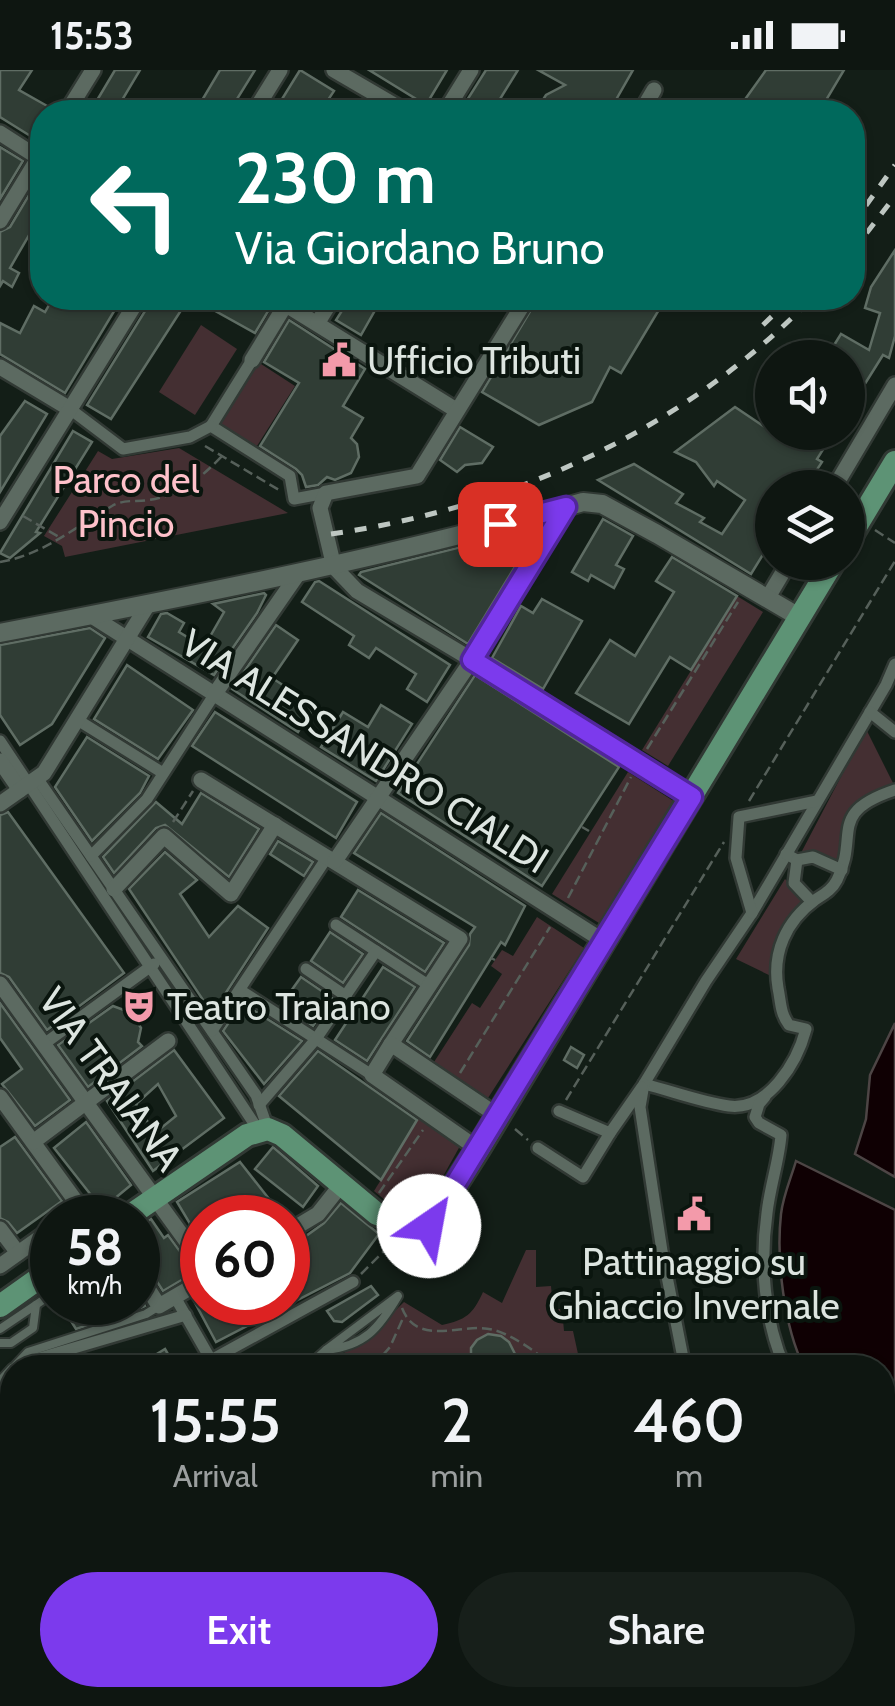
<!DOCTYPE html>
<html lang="en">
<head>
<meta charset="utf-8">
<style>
  body { margin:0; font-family:Cabin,sans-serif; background:#171f1a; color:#f1f3f6; height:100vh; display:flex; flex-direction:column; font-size:38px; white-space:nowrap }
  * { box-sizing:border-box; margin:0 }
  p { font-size:32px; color:#9b9f9f }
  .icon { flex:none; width:55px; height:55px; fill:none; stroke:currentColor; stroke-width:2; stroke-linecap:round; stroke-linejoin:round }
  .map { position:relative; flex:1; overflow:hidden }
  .side { position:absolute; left:0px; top:1285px; width:895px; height:352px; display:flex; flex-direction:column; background:#0e1611; border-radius:40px 40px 0 0; box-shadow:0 2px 8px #0004,0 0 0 2px #2e3531 }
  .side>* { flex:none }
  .top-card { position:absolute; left:30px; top:30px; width:835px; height:210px; border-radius:40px; box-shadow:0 2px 8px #0004,0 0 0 2px #2e3531; background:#00695c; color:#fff; overflow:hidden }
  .fabs { position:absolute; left:755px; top:270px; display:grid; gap:20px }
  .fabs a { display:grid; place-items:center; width:110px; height:110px; border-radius:50%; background:#0e1611; box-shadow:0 2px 8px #0004,0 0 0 2px #2e3531; font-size:50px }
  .speed { position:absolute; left:30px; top:1125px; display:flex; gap:20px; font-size:50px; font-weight:700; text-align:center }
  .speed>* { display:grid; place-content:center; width:130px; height:130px; border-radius:50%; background:#0e1611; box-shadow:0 2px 8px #0004,0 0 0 2px #2e3531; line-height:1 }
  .speed small { font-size:25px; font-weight:400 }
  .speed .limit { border:15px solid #d22; background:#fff; color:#111 }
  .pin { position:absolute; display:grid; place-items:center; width:85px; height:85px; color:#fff; margin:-42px; border-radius:20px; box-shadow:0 5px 15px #0006 }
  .me { position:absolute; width:110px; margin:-55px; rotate:33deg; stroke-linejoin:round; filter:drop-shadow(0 0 8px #0008) }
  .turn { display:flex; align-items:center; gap:35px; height:210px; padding:0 40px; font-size:45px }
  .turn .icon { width:130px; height:130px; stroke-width:2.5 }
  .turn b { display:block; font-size:70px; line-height:85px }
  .eta { display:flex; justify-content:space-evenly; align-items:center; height:170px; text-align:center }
  .eta b { font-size:60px; font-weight:600; line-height:70px }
  .action { display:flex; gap:20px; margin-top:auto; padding:20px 40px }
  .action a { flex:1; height:115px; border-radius:60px; background:#7c3aed; color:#fff; font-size:40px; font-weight:600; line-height:115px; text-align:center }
  .action a+a { background:#171f1a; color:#f1f3f6 }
  .status { display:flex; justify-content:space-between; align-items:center; height:70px; padding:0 50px; background:#0e1611; direction:ltr }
  .status svg { height:28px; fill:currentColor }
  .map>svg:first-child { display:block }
</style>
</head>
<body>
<div class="status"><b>15:53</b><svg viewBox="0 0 49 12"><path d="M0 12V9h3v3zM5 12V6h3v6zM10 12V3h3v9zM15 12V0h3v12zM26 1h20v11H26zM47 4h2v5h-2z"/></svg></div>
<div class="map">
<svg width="895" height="1636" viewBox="0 0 895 1636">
  <rect width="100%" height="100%" fill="#131e17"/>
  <g fill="#442f32">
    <polygon points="201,255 237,279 195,345 159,322"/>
    <polygon points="258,292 295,316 257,376 220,354"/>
    <polygon points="179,378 288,443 65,487 62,476 44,466 98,381 112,389"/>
    <polygon points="737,526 763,542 668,696 642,680"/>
    <path d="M866 659 895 717C848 730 843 747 838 793L802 781Z"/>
    <polygon points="628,702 675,732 599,853 552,824"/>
    <path d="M785 809 807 831C784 853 773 873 771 906L736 889Z"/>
    <polygon points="537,847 584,878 488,1028 434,992 472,933 480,938 502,904 491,896 502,880 513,886"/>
    <polygon points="419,1048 460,1076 436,1119 427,1125 385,1130 374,1121"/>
    <path d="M526 1180H536V1217L551 1216 553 1239H562L564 1261H573L580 1293 588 1292 590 1297 324 1298 377 1258 404 1232 442 1255C466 1250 473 1244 483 1222L502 1233Z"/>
    <polygon points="418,1625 547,1625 548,1636 436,1636"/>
    <polygon points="571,1625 648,1625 658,1636 570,1636"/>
  </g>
  <g fill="#0f0003" stroke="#4d4545" stroke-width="2.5">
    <polygon points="895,953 895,1107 855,1084 866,1049 870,1005"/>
    <path d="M796 1091 895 1140V1365L883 1374V1362L888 1359 886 1354 883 1356 882 1298 804 1297C784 1257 776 1189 781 1144 783 1126 791 1108 796 1091Z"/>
    <polygon points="895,1400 895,1636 777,1636 805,1625 882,1625 883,1407"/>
    <polygon points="52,1625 373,1625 390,1636 52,1636"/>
  </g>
  <g fill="#303d35" stroke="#5f6d64" stroke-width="2.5" fill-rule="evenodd">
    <polygon points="0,0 32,0 19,20 49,37 42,42 32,67 0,47"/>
    <polygon points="115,0 140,0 115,42 90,42"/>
    <polygon points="220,0 255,0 229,42 195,42"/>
    <polygon points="300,0 334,21 320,42 274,42"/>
    <polygon points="369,0 447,0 426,35"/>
    <polygon points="486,0 518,0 492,42 469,42 462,38"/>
    <polygon points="538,0 633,0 609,42 535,42 546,25 565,15"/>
    <polygon points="766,0 844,0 819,42 736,42"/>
    <polygon points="0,77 23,91 0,129"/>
    <polygon points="42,103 42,167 32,160 10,198 19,203 12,217 3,211 0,216 0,162 10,157"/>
    <polygon points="895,180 895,266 889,288 883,285 848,341 848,288 826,288 841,264 869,280 880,243 865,238 871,217"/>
    <polygon points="53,228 122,228 65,323 0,284 0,253 20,263 34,236 45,242"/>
    <polygon points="153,228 189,228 111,349 87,335"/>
    <polygon points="192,228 264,228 270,238 255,263"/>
    <polygon points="350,228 382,228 361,265 336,250"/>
    <polygon points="538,228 666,228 621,303 610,297 592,332 539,355 482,322"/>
    <polygon points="289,250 365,299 343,336 363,348 351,368 357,374 359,387 351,403 335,410 327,407 318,415 306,417 302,405 296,399 260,376 299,313 264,292"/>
    <polygon points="25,331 47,344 0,422 0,366"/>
    <polygon points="735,337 772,362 834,362 817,389 822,392 805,418 772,418 772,470 751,504 598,410 634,394 683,424 676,433 704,448 700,452 722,464 745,430 717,411 714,416 696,392 675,382"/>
    <polygon points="460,357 493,377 482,393 465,395 457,402 440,390"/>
    <polygon points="73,361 92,372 36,462 40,463 10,488 0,483"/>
    <polygon points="603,449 633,466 616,495 624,499 614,518 591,505 588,511 572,502"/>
    <polygon points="539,457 468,574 359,505 361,502 501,467 515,475 528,460"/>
    <polygon points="672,487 737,526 691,600 670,587 629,654 576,623 610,570 635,586 674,522 656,511"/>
    <polygon points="319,511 450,595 427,632 407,619 416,604 376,578 369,588 349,575 354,566 302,532 315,512"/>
    <polygon points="264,523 266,525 257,543 214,605 148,567 161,544 167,543 184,553 179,562 204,577 224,542 213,534"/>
    <polygon points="542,529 582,551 543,619 492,588 521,536 533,543"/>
    <polygon points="276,555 298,570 272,608 315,636 298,662 232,619"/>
    <polygon points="90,558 105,568 52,654 20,675 0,645 0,575"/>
    <polygon points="127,595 193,640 158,689 94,649"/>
    <polygon points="475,605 619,697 542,816 398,723"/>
    <polygon points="381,635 412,654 376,711 321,677 343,642 368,657"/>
    <polygon points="215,642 357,732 336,768 192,676"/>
    <polygon points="87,667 149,706 140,723 92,771 55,717"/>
    <polygon points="201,723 259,759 229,807 165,755 156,758 114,803 103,787 156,732 182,754"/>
    <polygon points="8,742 124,903 47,960 9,907 0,903 0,745"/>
    <polygon points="381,743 525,836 505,875 501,872 430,987 407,971 469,875 470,864 475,857 354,783"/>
    <polygon points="278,771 313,792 304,806 270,784"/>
    <polygon points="165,782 197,810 180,824 209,867 238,836 268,858 216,938 209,939 129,819"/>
    <polygon points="358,820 444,873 425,902 341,847"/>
    <polygon points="330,862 363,884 343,913 311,891"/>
    <polygon points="383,897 415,917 367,991 335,970"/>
    <polygon points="301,907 332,928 313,956 281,935"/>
    <polygon points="0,933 70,1030 35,1056 2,1014 22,999 0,968"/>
    <polygon points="242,933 302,971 264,1014 223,961"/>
    <polygon points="113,936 132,943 141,958 138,972 142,976 88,1017 58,975"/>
    <polygon points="571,977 584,985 577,998 564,990"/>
    <path d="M174 980 224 1048 153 1101 107 1031ZM158 1014 176 1046 155 1063 136 1034Z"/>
    <polygon points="318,981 417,1050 381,1110 279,1026"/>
    <polygon points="86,1052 131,1115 102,1139 54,1078"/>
    <polygon points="15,1067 62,1131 17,1163 8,1152 0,1148 0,1077"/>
    <polygon points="273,1077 318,1116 303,1137 255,1099"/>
    <polygon points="240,1092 284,1148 202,1148 202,1174 177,1132"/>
    <polygon points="341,1133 379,1164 350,1203 216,1272 193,1229 202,1224 202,1232 288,1232 288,1179 324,1153"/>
    <polygon points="151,1149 164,1168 168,1165 195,1202 163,1221 147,1196 138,1192 138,1158"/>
    <polygon points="371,1216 378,1225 342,1252 334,1251 327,1241"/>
    <polygon points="138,1223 145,1236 143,1237 76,1259 59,1232 138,1232"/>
    <polygon points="488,1264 501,1266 509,1272 515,1284 513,1298 471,1298 471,1278 477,1270"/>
    <polygon points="165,1279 176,1298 134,1298"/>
  </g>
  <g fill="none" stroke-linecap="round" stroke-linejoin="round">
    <g stroke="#313934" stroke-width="12">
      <g id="service">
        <path d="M398 1226C379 1258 365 1276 326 1280Z"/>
        <polyline points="0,1259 52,1224"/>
        <polyline points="0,1273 11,1273 33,1258 36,1235"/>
        <polyline points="13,1298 28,1282 146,1244 159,1236"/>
        <polyline points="306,1298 326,1280"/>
        <polyline points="0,1311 12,1298"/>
        <polyline points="0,1507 12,1501"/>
        <polyline points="0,1578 12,1610"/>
        <polyline points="18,1625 22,1636"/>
        <polyline points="401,1625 418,1636"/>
        <polyline points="557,1625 557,1636"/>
        <polyline points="663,1625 671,1636"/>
      </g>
    </g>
    <g stroke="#313934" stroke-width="16">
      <g id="pedestrian">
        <polyline points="252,290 211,356 290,406 294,429 326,423"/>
        <polyline points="70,339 123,379 190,367 211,356"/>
        <path d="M895 594 886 615 752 843 706 911 644 1014C672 1021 701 1032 729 1036 768 1041 797 993 806 959L789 955C780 943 781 932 778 918 772 883 786 851 815 830 824 824 832 820 837 810 860 765 826 743 895 720"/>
        <polyline points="870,642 895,662"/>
        <polyline points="76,649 163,703"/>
        <polyline points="0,671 259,1061"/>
        <polyline points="37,708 256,1025 268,1059"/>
        <polyline points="786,784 797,790 813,787 842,800"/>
        <polyline points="91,786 147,729 214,625"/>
        <polyline points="797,790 794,813 812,832"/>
        <polyline points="752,843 736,788 739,747 817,731"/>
        <polyline points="336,855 430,916"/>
        <polyline points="306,899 346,926"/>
        <polyline points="240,920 372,1005"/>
        <polyline points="212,961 328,786"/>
        <polyline points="44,974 154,894"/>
        <polyline points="644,1014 640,1037 662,1181 685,1298"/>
        <path d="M765 1027 759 1034 755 1047 759 1053 781 1065C779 1091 770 1116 767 1143 760 1193 764 1250 785 1298"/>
        <polyline points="259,1035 316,969 376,881"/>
        <polyline points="559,1041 610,1063 642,1017"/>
        <polyline points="538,1078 583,1107 610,1063"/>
        <polyline points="175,1227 211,1290 353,1212"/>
        <polyline points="26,1298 33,1290 186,1245"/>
        <polyline points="0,1326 12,1313"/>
      </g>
    </g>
    <g stroke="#313934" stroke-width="20">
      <g id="minor">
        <polyline points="334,0 406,42"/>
        <polyline points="67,42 93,0"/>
        <polyline points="254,42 280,0"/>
        <polyline points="445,42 471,0"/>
        <polyline points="641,42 654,20"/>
        <polyline points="0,63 42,90"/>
        <polyline points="0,151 42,82"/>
        <polyline points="275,228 456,340"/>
        <polyline points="527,228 417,406 326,423 320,438 334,497 357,521 556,640 692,727"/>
        <polyline points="318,252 333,228"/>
        <polyline points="252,290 286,234"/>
        <polyline points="0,297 70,339"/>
        <polyline points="834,418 895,315"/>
        <polyline points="0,452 139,228"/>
        <polyline points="767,529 789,492"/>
        <polyline points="90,545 605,872"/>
        <polyline points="214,625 298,504"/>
        <polyline points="0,691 20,720"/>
        <polyline points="201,710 460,869 391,974"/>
        <polyline points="0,734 44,703 149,533"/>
        <polyline points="335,791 472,590 565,437"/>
        <polyline points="114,819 164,766 231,824 275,755"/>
        <polyline points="0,914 202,1193"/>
        <polyline points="0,1027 88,1148"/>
        <polyline points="33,1072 168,971"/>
        <polyline points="478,1079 372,1005 391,974 498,1046"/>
        <polyline points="0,1159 18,1183"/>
        <polyline points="288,1162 318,1144 341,1115"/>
        <polyline points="0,1196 52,1159"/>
        <polyline points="138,1203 159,1236 202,1211"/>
      </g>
    </g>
    <g stroke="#313934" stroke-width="22">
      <path id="tertiary" d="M0 563C196 525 391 487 583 432L602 434 657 464 799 547"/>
    </g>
    <g stroke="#313934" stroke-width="28">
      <g id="primary">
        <polyline points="848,470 895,392"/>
        <polyline points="126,1148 247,1065 268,1059 282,1065 377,1144 401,1153"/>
        <polyline points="427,1149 443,1134 478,1079 833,492"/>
        <polyline points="401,1153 406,1167 419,1169 428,1160 427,1149"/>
        <polyline points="0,1236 52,1199"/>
      </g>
    </g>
    <g stroke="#56605a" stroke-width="2.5" stroke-dasharray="10 5" stroke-linecap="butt">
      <polyline points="205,376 279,420"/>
      <polyline points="23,446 59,467"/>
      <polyline points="875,460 895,473"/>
      <path d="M0 492C43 485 75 457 112 436 124 429 136 432 149 430 180 425 201 408 222 386"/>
      <polyline points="647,679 738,532"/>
      <polyline points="749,731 895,491"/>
      <polyline points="173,752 193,721"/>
      <polyline points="582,757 589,761"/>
      <polyline points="568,828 631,707"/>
      <polyline points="491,888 495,890"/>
      <polyline points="460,1003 550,857"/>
      <polyline points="566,1030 724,772"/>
      <polyline points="515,1059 528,1070"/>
      <polyline points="379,1123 423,1060"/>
      <polyline points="361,1204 391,1174"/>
      <path d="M402 1238C418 1279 465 1251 494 1260 512 1265 541 1284 553 1298"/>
      <polyline points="518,1296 518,1298"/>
      <polyline points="366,1298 381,1287"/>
      <polyline points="388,1298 382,1286 390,1277 404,1246"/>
      <polyline points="0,1522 12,1515"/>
      <polyline points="696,1625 703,1634 701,1636"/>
    </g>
    <use href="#service" stroke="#5c6a61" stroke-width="8"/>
    <use href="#pedestrian" stroke="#5c6a61" stroke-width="11"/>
    <use href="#minor" stroke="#5c6a61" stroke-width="15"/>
    <use href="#tertiary" stroke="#5c6a61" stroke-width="18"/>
    <use href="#primary" stroke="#5d9375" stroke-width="22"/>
    <g stroke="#bec7c2" stroke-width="5" stroke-dasharray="12 12" stroke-linecap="butt">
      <polyline points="852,155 895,95"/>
      <polyline points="852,182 895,126"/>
      <polyline points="763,255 791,228"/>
      <path d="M331 464C512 438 684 360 812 228"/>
    </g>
  </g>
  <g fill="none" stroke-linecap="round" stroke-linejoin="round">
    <g stroke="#51269a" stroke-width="25">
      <polyline id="route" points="429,1156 427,1149 443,1134 692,727 472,590 566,437 500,454"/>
    </g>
    <use href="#route" stroke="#7c3aed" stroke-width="18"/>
  </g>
  <defs>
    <g id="civic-bare" transform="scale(2.7)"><path d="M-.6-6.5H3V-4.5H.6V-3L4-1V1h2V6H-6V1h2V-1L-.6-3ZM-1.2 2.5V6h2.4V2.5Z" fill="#f39aaa" stroke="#0a150e" stroke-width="2.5" paint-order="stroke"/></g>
    <g id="theatre-bare" transform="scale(2.7)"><path d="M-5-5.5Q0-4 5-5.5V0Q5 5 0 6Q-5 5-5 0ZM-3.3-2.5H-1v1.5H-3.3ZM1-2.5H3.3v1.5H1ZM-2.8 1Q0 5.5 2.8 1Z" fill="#f39aaa" stroke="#0a150e" stroke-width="2.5" paint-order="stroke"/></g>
  </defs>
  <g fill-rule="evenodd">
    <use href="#civic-bare" x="339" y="290"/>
    <use href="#theatre-bare" x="139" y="936"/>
    <use href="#civic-bare" x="694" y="1144"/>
  </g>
  <g text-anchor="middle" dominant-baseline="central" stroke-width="8" stroke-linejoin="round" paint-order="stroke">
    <g font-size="38" fill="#dde5e0" stroke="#0a150e" text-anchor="start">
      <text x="367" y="290">Ufficio Tributi</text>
      <text x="167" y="936">Teatro Traiano</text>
      <text x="694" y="1191" text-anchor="middle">Pattinaggio su<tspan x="694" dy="44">Ghiaccio Invernale</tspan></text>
    </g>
    <g font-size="38" fill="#fec1ca" stroke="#0a150e">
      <text x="126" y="409">Parco del<tspan x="126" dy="44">Pincio</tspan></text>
    </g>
    <g font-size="38" fill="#dde5e0" stroke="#0a150e">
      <text transform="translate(365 681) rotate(32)">VIA ALESSANDRO CIALDI</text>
      <text transform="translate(111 1009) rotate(54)">VIA TRAIANA</text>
    </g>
  </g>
</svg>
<div class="fabs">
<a><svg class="icon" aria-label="sound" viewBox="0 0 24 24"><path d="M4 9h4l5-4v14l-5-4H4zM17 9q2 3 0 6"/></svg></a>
<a><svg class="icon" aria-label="layers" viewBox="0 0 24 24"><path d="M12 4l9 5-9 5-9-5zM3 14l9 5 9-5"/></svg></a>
</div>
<div class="speed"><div>58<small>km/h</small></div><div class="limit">60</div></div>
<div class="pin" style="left:500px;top:454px;background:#d93025"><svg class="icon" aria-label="arrive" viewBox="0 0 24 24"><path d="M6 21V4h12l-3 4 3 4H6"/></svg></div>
<svg class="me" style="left:429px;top:1156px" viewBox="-20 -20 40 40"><circle r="19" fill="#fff"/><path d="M0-13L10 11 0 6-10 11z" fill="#7c3aed"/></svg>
<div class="top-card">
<div class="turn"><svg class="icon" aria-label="left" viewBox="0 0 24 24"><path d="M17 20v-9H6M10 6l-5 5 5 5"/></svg><div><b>230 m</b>Via Giordano Bruno</div></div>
</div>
<section class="side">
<div class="eta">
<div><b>15:55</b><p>Arrival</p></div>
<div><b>2</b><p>min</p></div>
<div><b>460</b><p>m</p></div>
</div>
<div class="action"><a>Exit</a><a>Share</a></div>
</section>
</div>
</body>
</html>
